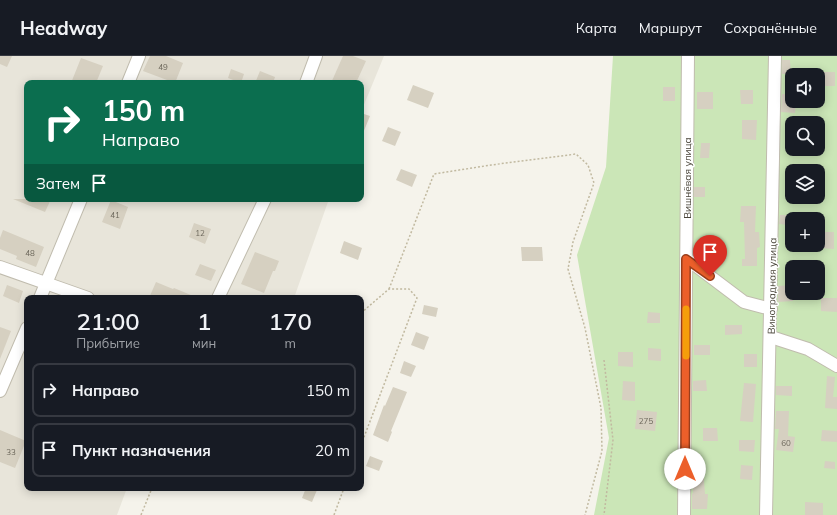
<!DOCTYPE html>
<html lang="ru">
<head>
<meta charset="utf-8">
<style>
  body { margin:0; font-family:Mulish,sans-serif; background:#20242c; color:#f1f3f6; height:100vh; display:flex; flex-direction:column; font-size:15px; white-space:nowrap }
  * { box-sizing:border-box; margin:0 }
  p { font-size:13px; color:#9ea1a6 }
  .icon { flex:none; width:22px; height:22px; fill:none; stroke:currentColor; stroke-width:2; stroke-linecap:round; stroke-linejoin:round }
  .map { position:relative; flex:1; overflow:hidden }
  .panel { position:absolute; left:24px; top:239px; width:340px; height:196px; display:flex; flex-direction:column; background:#171b24; border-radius:8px; box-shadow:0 2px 10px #0003 }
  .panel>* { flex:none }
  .top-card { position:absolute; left:24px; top:24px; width:340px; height:122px; border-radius:8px; box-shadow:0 2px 10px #0003; background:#0b6e4f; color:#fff; overflow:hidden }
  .tools { position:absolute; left:785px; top:12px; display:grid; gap:8px }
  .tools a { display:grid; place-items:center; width:40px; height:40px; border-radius:8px; background:#171b24; box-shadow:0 2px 10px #0003; font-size:20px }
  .pin { position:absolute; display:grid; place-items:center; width:34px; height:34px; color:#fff; margin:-41px -17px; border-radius:50% 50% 50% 0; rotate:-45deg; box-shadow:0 0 4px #0007 }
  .pin .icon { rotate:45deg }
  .me { position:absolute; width:44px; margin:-22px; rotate:0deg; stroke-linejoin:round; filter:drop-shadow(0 0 3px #0008) }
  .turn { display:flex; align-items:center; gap:14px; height:84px; padding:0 12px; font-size:18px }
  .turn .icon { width:52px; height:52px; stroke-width:2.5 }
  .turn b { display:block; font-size:28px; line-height:34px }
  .then { display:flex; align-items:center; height:38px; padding:0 12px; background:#0003; gap:8px; font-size:15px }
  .eta { display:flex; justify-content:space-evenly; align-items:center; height:68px; text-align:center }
  .eta b { font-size:24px; font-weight:600; line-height:28px }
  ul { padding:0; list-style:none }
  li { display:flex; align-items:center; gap:12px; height:54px; margin:0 8px 6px; padding:0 4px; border:2px solid #363941; border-radius:8px }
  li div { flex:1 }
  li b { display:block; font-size:15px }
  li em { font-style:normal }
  header { display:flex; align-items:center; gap:24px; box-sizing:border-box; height:56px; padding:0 20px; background:#171b24; border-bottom:1px solid #363941 }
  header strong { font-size:19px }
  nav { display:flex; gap:22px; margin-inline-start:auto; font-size:14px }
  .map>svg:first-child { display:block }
</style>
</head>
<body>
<header>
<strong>Headway</strong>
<nav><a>Карта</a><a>Маршрут</a><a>Сохранённые</a></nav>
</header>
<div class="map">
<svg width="837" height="459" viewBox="0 0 837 459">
  <rect width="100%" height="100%" fill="#f5f3eb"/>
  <polygon fill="#e8e5da" points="0,0 384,0 361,56 361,27 27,27 27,143 329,143 294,242 27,242 27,432 127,432 117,459 0,459"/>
  <path fill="#cbe6b7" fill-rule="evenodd" d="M613 0H837V459H594L609 382 577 199 606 111ZM792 19H818V45H792ZM792 67H818V93H792ZM792 115H818V141H792ZM792 163H818V189H792ZM792 211H818V237H792Z"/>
  <g fill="#d6d0c1">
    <polygon points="0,0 12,0 7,11 0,8"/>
    <polygon points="150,0 166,0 183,7 175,27 143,15"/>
    <polygon points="343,0 353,0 366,5 356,27 331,27"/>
    <polygon points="81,2 103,10 96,27 71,27"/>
    <polygon points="782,4 790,4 791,18 782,18"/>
    <polygon points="231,13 244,18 241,27 228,22"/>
    <polygon points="260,15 275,21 273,27 255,27"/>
    <rect x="823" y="16" width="12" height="14"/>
    <polygon points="413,29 434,37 428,52 407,44"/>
    <rect x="663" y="31" width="12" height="14"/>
    <polygon points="740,34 753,34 753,48 741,48"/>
    <rect x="697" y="36" width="16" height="17"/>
    <polygon points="782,38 792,39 792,45 796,45 795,57 781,56"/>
    <polygon points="361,57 370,60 361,82"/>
    <polygon points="742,64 757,64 756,84 742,83"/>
    <polygon points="388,71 401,76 395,90 382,85"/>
    <polygon points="701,87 710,87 709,102 700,102"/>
    <polygon points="401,113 417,119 412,131 396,124"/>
    <rect x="694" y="131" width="11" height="10"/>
    <polygon points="13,143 51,143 45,156"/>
    <polygon points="111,144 128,151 120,173 102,166"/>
    <polygon points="741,150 756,150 755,176 759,176 760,191 757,192 757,210 742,210 742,203 745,203 744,166 740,166"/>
    <polygon points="780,159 788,159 788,169 779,168"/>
    <polygon points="194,167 211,173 205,188 189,181"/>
    <polygon points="3,174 44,191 36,211 16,203 17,200 0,193 0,182"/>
    <polygon points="821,176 834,176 834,193 821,192"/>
    <polygon points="344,185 362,192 358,204 340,197"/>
    <polygon points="521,191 542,191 543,205 522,205"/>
    <polygon points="255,196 279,205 275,215 273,215 264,237 241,228"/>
    <polygon points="200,208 216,214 211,225 195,219"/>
    <polygon points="156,226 173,233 174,232 198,242 149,242"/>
    <polygon points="7,229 23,235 19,247 3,240"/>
    <polygon points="792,229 793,245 778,246 778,230"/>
    <polygon points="821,242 837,242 837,256 821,255"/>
    <polygon points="424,249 438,252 436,261 422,258"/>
    <polygon points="648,256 660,257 660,267 647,267"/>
    <polygon points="725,269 742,269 742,278 725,279"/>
    <polygon points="0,271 11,275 0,303"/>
    <polygon points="416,276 429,281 424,294 411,289"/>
    <rect x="694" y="289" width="16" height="10"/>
    <polygon points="648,292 661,293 661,305 648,304"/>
    <polygon points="618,296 633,296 633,311 618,310"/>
    <rect x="744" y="298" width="13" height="13"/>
    <polygon points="404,305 416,310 411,321 400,317"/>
    <polygon points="827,320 835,321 833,341 837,341 837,353 825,352"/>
    <polygon points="706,324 707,335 693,335 693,325"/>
    <polygon points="623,325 635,326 635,345 622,344"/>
    <polygon points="744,327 756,328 753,366 740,365"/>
    <polygon points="776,330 792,330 792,340 776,339"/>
    <polygon points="393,331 407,336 391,375 392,376 388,386 373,379 384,349 385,350"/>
    <polygon points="637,354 657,356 655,375 635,373"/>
    <polygon points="776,355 789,355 788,380 795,381 793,396 776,394 779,373 775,373"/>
    <polygon points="703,372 717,372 718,385 703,385"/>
    <polygon points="0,374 26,385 15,412 0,406"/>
    <polygon points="822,374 837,375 837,386 821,385"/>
    <polygon points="739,384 755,384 754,396 739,395"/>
    <polygon points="370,400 383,405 379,415 366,410"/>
    <polygon points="825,405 835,406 835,413 824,412"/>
    <polygon points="741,409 753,410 752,424 740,423"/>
    <polygon points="703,411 705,438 708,438 707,453 692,453 692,437 693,438 692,412"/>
    <polygon points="306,432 311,432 317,434 312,446 302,442"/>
    <polygon points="805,446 823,447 823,459 805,459"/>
  </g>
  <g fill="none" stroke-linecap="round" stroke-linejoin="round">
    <g stroke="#c0bcae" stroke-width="14">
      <g id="minor">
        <polyline points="128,27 139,0"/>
        <polyline points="306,27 316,0"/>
        <polyline points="687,203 744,246 771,253"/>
        <polyline points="0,211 88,242"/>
        <polyline points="40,242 81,143"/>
        <polyline points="218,242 265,143"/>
        <polyline points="771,281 808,293 837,310"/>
        <polyline points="0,335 27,272"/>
        <polyline points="684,459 688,0"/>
        <polyline points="766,459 775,0"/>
      </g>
    </g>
    <g stroke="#c1b9a0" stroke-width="1.5" stroke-dasharray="2 2" stroke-linecap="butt">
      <polyline points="389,233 434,118 491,109 576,98 588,109 594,127 573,186 568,213 585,272 601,352 602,395 585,459"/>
      <polyline points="361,257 389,233 409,233 417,242 361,389"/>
      <polyline points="604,304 613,384 604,459"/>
      <polyline points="141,459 152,432"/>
      <polyline points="334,459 344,432"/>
    </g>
    <use href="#minor" stroke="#fff" stroke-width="12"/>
  </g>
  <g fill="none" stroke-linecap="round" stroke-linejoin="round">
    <g stroke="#993e1b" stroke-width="10">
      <polyline id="route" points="685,413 686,203 710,220"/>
    </g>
    <use href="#route" stroke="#ec5f2a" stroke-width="7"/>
    <polyline stroke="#f59e0b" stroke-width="7" points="686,300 686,253"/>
  </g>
  <g text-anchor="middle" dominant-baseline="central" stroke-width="3" stroke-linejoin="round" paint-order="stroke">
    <g font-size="8" fill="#6c675b">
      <text x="163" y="11">49</text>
      <text x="115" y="159">41</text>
      <text x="200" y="177">12</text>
      <text x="30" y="197">48</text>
      <text x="646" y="365">275</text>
      <text x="786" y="387">60</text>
      <text x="11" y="396">33</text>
    </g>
    <g font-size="10" fill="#494439" stroke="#fff">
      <text transform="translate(687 122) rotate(-90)">Вишнёвая улица</text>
      <text transform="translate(772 230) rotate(-89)">Виноградная улица</text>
    </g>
  </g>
</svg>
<div class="tools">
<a><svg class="icon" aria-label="sound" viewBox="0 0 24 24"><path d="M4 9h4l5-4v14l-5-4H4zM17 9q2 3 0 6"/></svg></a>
<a><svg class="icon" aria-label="search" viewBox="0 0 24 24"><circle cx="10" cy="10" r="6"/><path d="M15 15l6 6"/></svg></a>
<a><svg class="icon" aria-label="layers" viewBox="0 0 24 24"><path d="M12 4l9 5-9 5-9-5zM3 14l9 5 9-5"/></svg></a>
<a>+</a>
<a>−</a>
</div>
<div class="pin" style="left:710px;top:220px;background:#d93025"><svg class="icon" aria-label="arrive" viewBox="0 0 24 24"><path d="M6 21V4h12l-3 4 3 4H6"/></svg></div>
<svg class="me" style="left:685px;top:413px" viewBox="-20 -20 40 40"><circle r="19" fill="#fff"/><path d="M0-13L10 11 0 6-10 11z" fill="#ec5f2a"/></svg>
<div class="top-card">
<div class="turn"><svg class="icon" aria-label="right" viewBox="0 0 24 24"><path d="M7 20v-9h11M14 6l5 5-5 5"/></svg><div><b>150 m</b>Направо</div></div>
<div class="then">Затем<svg class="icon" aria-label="arrive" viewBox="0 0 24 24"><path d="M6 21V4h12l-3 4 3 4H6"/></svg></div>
</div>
<section class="panel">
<div class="eta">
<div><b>21:00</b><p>Прибытие</p></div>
<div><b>1</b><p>мин</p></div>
<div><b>170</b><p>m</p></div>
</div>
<ul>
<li><svg class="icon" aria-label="right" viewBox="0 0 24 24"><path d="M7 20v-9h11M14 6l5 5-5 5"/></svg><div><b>Направо</b></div><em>150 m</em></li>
<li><svg class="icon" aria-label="arrive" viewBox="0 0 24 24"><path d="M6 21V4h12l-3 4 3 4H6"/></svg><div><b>Пункт назначения</b></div><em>20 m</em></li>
</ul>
</section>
</div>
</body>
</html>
